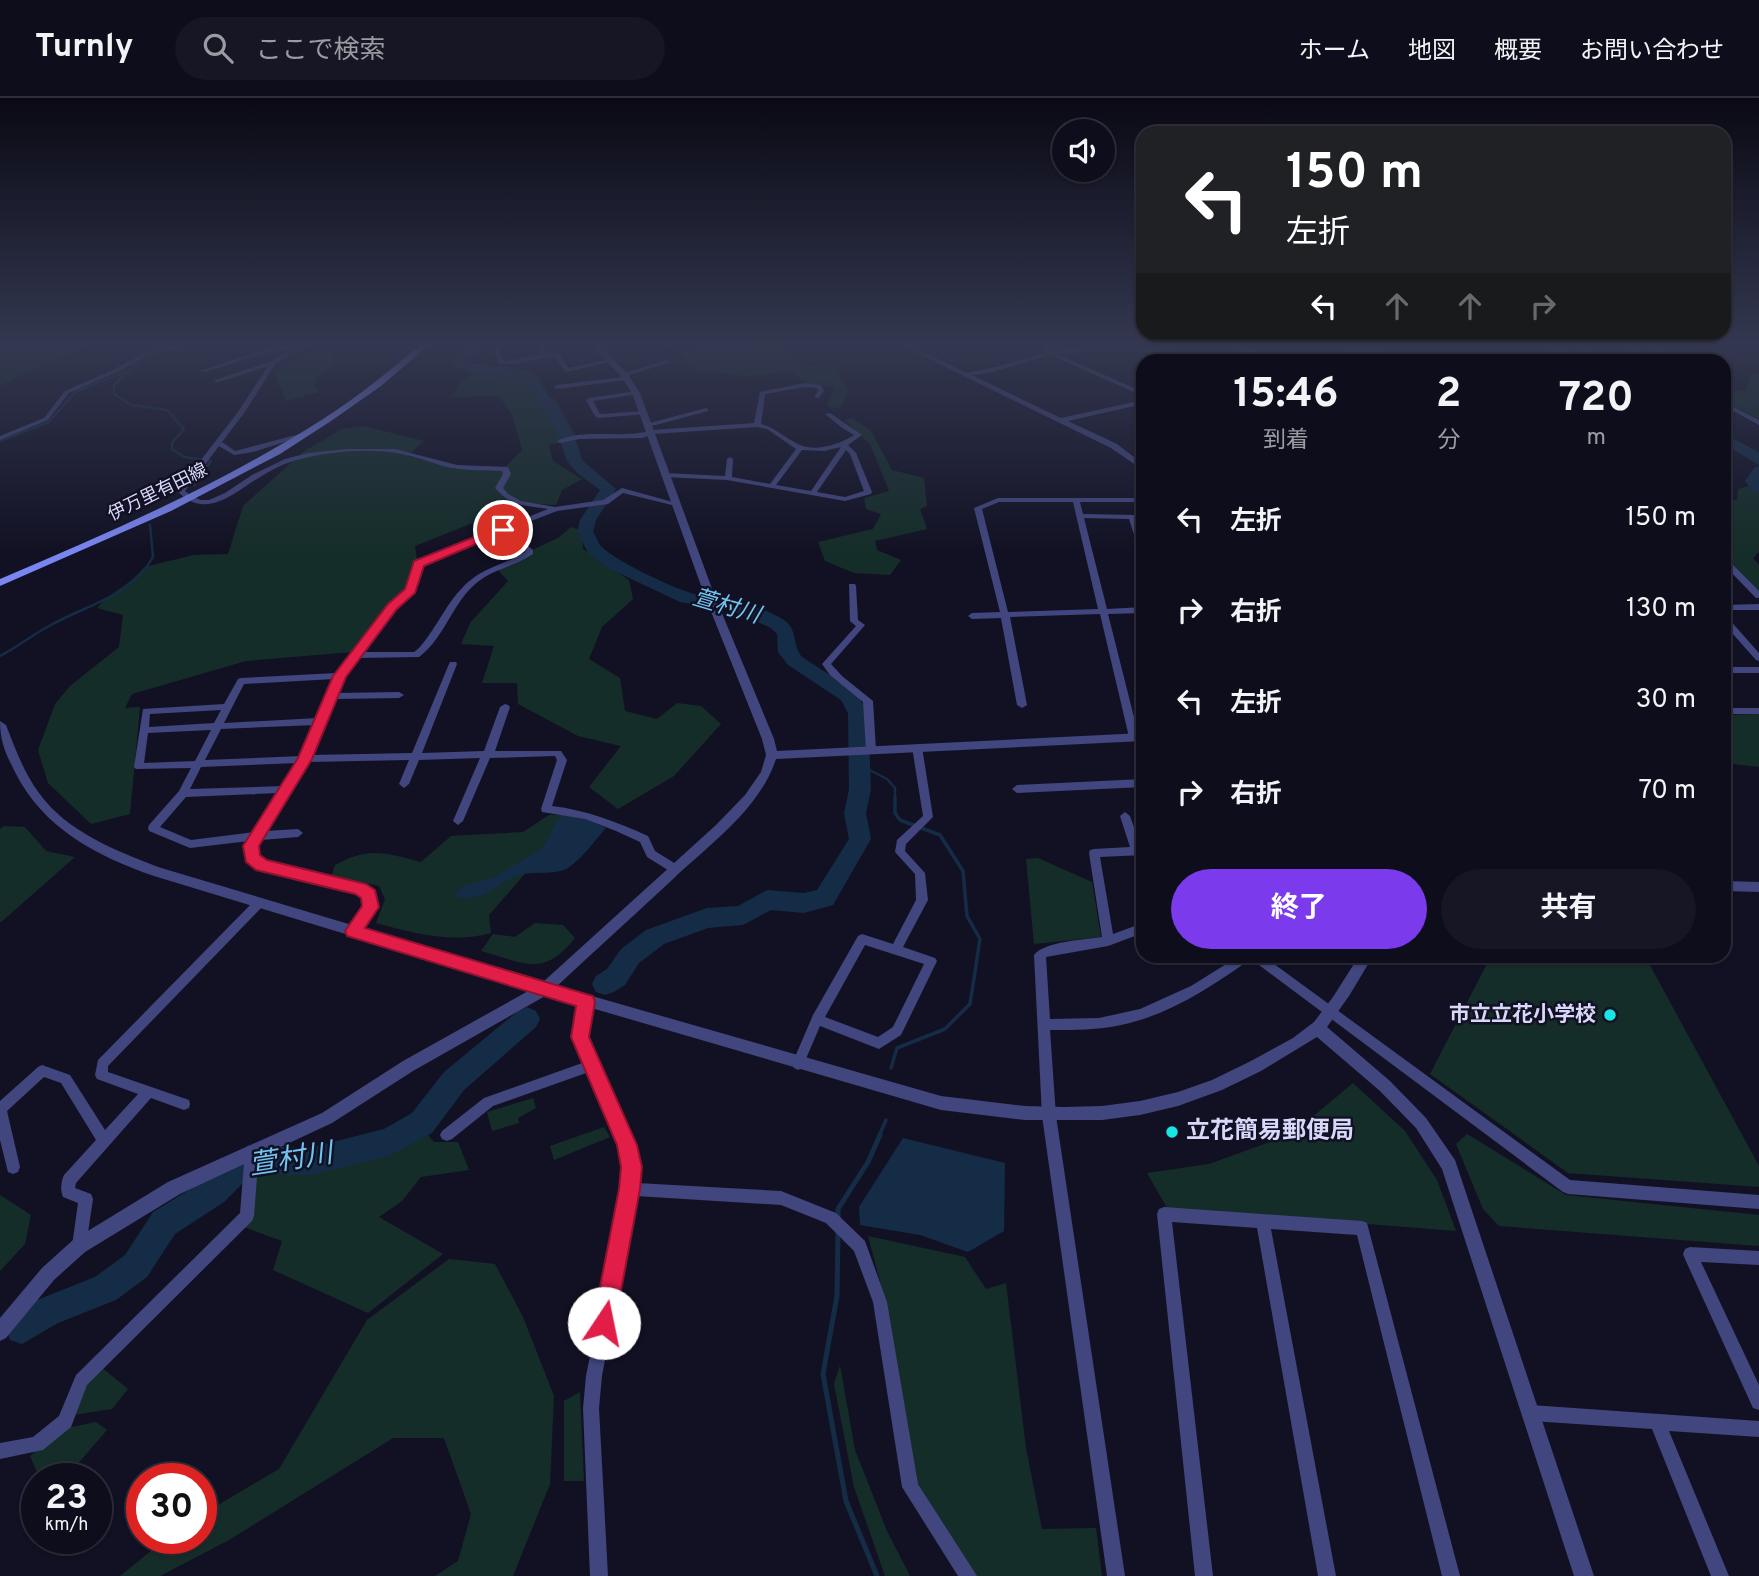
<!DOCTYPE html>
<html lang="ja">
<head>
<meta charset="utf-8">
<style>
  body { margin:0; font-family:Overpass,"Noto Sans JP",sans-serif; background:#171624; color:#f1f3f6; height:100vh; display:flex; flex-direction:column; font-size:26px; white-space:nowrap }
  * { box-sizing:border-box; margin:0 }
  p { font-size:23px; color:#9b9ca3 }
  .icon { flex:none; width:38px; height:38px; fill:none; stroke:currentColor; stroke-width:2; stroke-linecap:round; stroke-linejoin:round }
  .map { position:relative; flex:1; overflow:hidden }
  .sheet { position:absolute; left:1136px; top:256px; width:595px; height:609px; display:flex; flex-direction:column; background:#0e0d1b; border-radius:21px; box-shadow:0 2px 5px #0004,0 0 0 2px #2e2d3a }
  .sheet>* { flex:none }
  .guide { position:absolute; left:1136px; top:28px; width:595px; height:214px; border-radius:21px; box-shadow:0 2px 5px #0004,0 0 0 2px #2e2d3a; background:#202124; color:#fff; overflow:hidden }
  .controls { position:absolute; left:1052px; top:21px; display:grid; gap:14px }
  .controls a { display:grid; place-items:center; width:63px; height:63px; border-radius:50%; background:#0e0d1b; box-shadow:0 2px 5px #0004,0 0 0 2px #2e2d3a; font-size:35px }
  .speed { position:absolute; left:21px; top:1365px; display:flex; gap:14px; font-size:35px; font-weight:700; text-align:center }
  .speed>* { display:grid; place-content:center; width:91px; height:91px; border-radius:50%; background:#0e0d1b; box-shadow:0 2px 5px #0004,0 0 0 2px #2e2d3a; line-height:1 }
  .speed small { font-size:18px; font-weight:400 }
  .speed .limit { border:10px solid #d22; background:#fff; color:#111 }
  .pin { position:absolute; display:grid; place-items:center; width:60px; height:60px; color:#fff; margin:-30px; border:4px solid #fff; border-radius:50%; box-shadow:0 2px 7px #0007 }
  .me { position:absolute; width:77px; margin:-38px; rotate:11deg; stroke-linejoin:round; filter:drop-shadow(0 0 5px #0008) }
  .turn { display:flex; align-items:center; gap:24px; height:147px; padding:0 35px; font-size:32px }
  .turn .icon { width:91px; height:91px; stroke-width:2.5 }
  .turn b { display:block; font-size:49px; line-height:60px }
  .lanes { display:flex; align-items:center; height:66px; padding:0 35px; background:#0003; justify-content:center; gap:35px; direction:ltr }
  .lanes .off { opacity:.35 }
  .eta { display:flex; justify-content:space-evenly; align-items:center; height:119px; text-align:center }
  .eta b { font-size:42px; font-weight:700; line-height:49px }
  .cta { display:flex; gap:14px; margin-top:auto; padding:14px 35px }
  .cta a { flex:1; height:80px; border-radius:42px; background:#7c3aed; color:#fff; font-size:28px; font-weight:700; line-height:80px; text-align:center }
  .cta a+a { background:#171624; color:#f1f3f6 }
  ul { padding:0; list-style:none }
  li { display:flex; align-items:center; gap:21px; height:91px; padding:0 35px }
  li div { flex:1 }
  li b { display:block; font-size:26px }
  li em { font-style:normal }
  header { display:flex; align-items:center; gap:42px; box-sizing:border-box; height:98px; padding:0 35px; background:#0e0d1b; border-bottom:2px solid #2e2d3a }
  header strong { font-size:33px }
  nav { display:flex; gap:38px; margin-inline-start:auto; font-size:24px }
  .search { width:490px; height:63px; background:#171624; display:flex; align-items:center; gap:18px; box-sizing:border-box; padding:0 24px; border-radius:38px; color:#9b9ca3; font-size:26px }
  .map>svg:first-child { display:block }
</style>
</head>
<body>
<header>
<strong>Turnly</strong>
<div class="search"><svg class="icon" aria-label="search" viewBox="0 0 24 24"><circle cx="10" cy="10" r="6"/><path d="M15 15l6 6"/></svg>ここで検索</div>
<nav><a>ホーム</a><a>地図</a><a>概要</a><a>お問い合わせ</a></nav>
</header>
<div class="map">
<svg width="1759" height="1478" viewBox="0 0 1759 1478">
  <rect width="100%" height="100%" fill="#121124"/>
  <g fill="#152d29">
    <polygon points="0,247 96,247 79,251 0,287"/>
    <polygon points="699,247 777,247 802,269 833,267 848,291 843,306 839,310 827,309 834,290 807,285 790,273 747,278 693,272 681,255 691,253"/>
    <polygon points="1359,249 1376,251 1407,262 1345,262 1334,257"/>
    <polygon points="333,254 335,266 318,278 314,288 320,294 286,303 275,275 305,256"/>
    <path d="M500 267 525 272 541 280 539 286 548 301 554 300 578 341 549 347 553 363 582 381 562 392 556 407 523 405 415 448 417 461 407 492 390 505 353 554 246 563 132 596 125 610 140 609 130 716 91 726 48 685 38 652 55 606 70 588 119 549 123 517 97 510C111 493 131 487 144 469L194 457 228 456 243 408 303 354 342 331 363 328 424 343 408 358 457 371 502 372 522 352 512 317 499 298 451 299C463 278 477 270 500 267Z"/>
    <polygon points="1751,276 1759,276 1759,321 1724,303 1724,290 1729,293 1746,293"/>
    <polygon points="852,320 871,333 892,372 924,380 927,408 920,411 927,431 875,443 877,452 901,462 890,477 854,475 825,463 818,444 873,431 881,416 866,411 864,400 889,393 870,346 844,322"/>
    <polygon points="1749,388 1759,394 1759,454 1753,460 1759,467 1759,494 1724,459 1724,414 1734,412 1725,404 1737,402 1738,391"/>
    <polygon points="571,429 581,432 583,451 629,482 633,501 602,529 589,561 620,580 625,613 657,621 677,605 701,608 721,626 674,678 618,711 589,689 621,648 578,638 518,606 517,585 482,585 494,548 461,546 470,525 508,483 497,471 531,457 534,451 558,440"/>
    <polygon points="1759,616 1759,669 1724,665 1724,617"/>
    <path d="M577 716 489 817 491 835C453 846 413 835 376 825L385 801 379 788 332 777 335 767C370 748 385 755 421 764L451 738 523 734 549 717Z"/>
    <polygon points="4,728 25,729 46,753 75,759 0,825 0,731"/>
    <polygon points="1038,760 1092,784 1101,839 1034,846 1026,761"/>
    <path d="M535 825 563 827 575 840C543 880 525 865 481 853L493 836 515 839Z"/>
    <polygon points="1491,858 1645,858 1759,1068 1759,1089 1568,1075 1430,976"/>
    <polygon points="1353,985 1405,1033 1437,1082 1456,1133 1167,1110 1147,1075 1209,1066 1292,1036"/>
    <polygon points="533,1000 536,1010 518,1020 519,1025 492,1033 487,1014"/>
    <polygon points="421,1029 434,1044 458,1044 469,1072 421,1079 402,1103 379,1119 443,1156 368,1215 273,1172 282,1143 244,1129 256,1070 327,1066 394,1047"/>
    <polygon points="604,1029 610,1039 554,1062 550,1048"/>
    <polygon points="1467,1036 1566,1097 1759,1117 1759,1148 1499,1128 1483,1111 1456,1046"/>
    <polygon points="0,1097 31,1117 25,1146 0,1173"/>
    <polygon points="868,1138 965,1159 986,1191 1006,1185 1026,1350 1042,1431 1096,1430 1102,1478 975,1478 917,1384 886,1206"/>
    <polygon points="449,1161 495,1166 523,1219 554,1298 550,1386 513,1478 435,1478 458,1463 471,1416 444,1340 393,1340 229,1442 160,1478 120,1478 167,1440 201,1440 201,1417 279,1371 367,1222"/>
    <polygon points="840,1267 855,1352 887,1433 910,1478 885,1478 854,1389 834,1286"/>
    <polygon points="101,1269 128,1291 112,1311 73,1317 84,1287"/>
    <polygon points="580,1294 584,1383 564,1383 564,1303"/>
    <polygon points="96,1324 107,1332 67,1378 40,1381 30,1358 67,1330"/>
  </g>
  <g fill="#142c45">
    <path d="M563 717 582 719 606 730C595 742 585 757 572 767 559 778 540 773 524 776 496 782 488 807 453 798L462 788 492 780 543 750 556 724Z"/>
    <polygon points="903,1040 1005,1065 1004,1133 968,1154 920,1137 860,1127 859,1109"/>
  </g>
  <g fill="none" stroke-linecap="round" stroke-linejoin="round">
    <g stroke="#142c45" stroke-width="2.5">
      <polyline points="172,247 137,266 114,287 114,296 131,307 167,312 184,331 172,345 172,351 184,359 211,363 194,387"/>
      <polyline points="0,343 49,324 75,294 124,274"/>
      <path d="M0 558C18 549 33 536 51 527 88 506 131 499 153 459L150 427"/>
      <polyline points="860,667 887,681 895,690 895,702"/>
    </g>
    <g stroke="#142c45" stroke-width="3.5">
      <polyline points="891,970 897,950 945,931 970,906 980,841 967,818 963,773 940,737 900,722 895,715 895,700"/>
      <polyline points="879,1038 886,1022"/>
    </g>
    <g stroke="#142c45" stroke-width="5">
      <polyline points="838,1121 838,1111 868,1064 880,1037"/>
      <polyline points="838,1132 837,1198 823,1276 846,1403 877,1478"/>
    </g>
    <g fill="#142c45" fill-rule="evenodd">
      <path d="M468 247H482L465 264 520 272 538 281 565 322 578 348 582 362 616 391 596 422 593 434C596 438 598 445 601 448 613 462 673 490 691 495 722 504 755 503 784 522 798 531 792 547 802 559L855 593 868 615 871 691 866 715 871 741 833 807 804 815 771 812 743 827 708 830 664 846 639 865 625 887 614 894 605 897 596 894 592 886 596 878 607 871 621 851 646 832 707 810 738 808 767 792 804 795 817 792 849 741 844 715 849 691 848 615 841 602 788 567 778 554 777 536 771 530 733 513 680 504 608 470 588 455 577 434 580 422 600 392 577 375 567 363 556 332 528 287 515 279 475 276 454 269 451 261Z"/>
      <polygon points="1543,247 1557,247 1577,262 1562,262"/>
      <polygon points="1724,336 1759,354 1759,367 1724,346"/>
      <polygon points="1759,368 1759,395 1753,393 1745,383 1754,370"/>
      <polygon points="527,909 536,913 540,921 536,929 464,992 432,1035 389,1058 313,1077 256,1077 246,1082 224,1104 175,1136 147,1179 116,1202 58,1225 22,1246 10,1242 6,1230 10,1218 37,1202 95,1179 125,1157 153,1114 202,1084 226,1062 254,1049 313,1049 384,1031 412,1015 444,974 518,913"/>
    </g>
    <g fill="#41467e" fill-rule="evenodd">
      <polygon points="159,247 167,247 183,251 180,253 163,250 117,274 69,295 48,322 0,342 0,338 44,320 65,293 113,272"/>
      <path d="M293 247H300V249L314 247 289 257 276 265 244 315 222 344 235 353 292 338 300 336 303 338 253 354 234 357 219 348 185 393 193 399 201 402H209L225 395 252 377 285 361 308 355 347 351H395L457 367 508 369 511 376 503 390 508 396 521 403 555 409 603 402 622 390 680 406 676 408 623 395 608 406 557 413 508 432 533 452V456C514 469 488 472 471 490 451 510 443 541 419 559L358 560 344 579 337 595 399 594 404 597 399 600 335 601 311 657 412 655 449 566 450 564H456L457 566 422 655 484 653 500 609 505 606 508 607 510 609 495 653H561L567 662 552 708C586 712 617 724 648 738L655 753 679 768 680 771 679 774H671L647 759 640 744 616 733 585 721 542 714 541 711 557 662 555 658 490 660 463 723 458 727 453 723 480 660 419 662 409 686 404 690 399 686 409 662 308 664 266 733 298 731 303 735 298 739 261 742 256 749 257 757 265 764 360 787 373 794 376 809 357 836 353 838 349 836 347 833 364 808V799L357 795 258 770 247 759 246 748 249 743 190 750 149 733 148 730 149 727 179 693 191 670 136 671 134 669 143 611 224 606 238 581 241 580 337 575 390 506 407 492 415 464 548 411C525 407 512 409 495 390L503 376 502 373C488 372 474 373 459 371 440 369 422 360 402 356 371 350 332 353 301 361 286 364 271 372 257 381 231 397 206 422 177 393L238 314 268 268 219 284H215V282L272 263 285 255 298 250 272 253 205 274 200 273 269 250ZM502 435 525 454C509 465 488 468 472 481 449 498 438 529 419 550L414 554H363L396 510 415 493 422 467ZM334 581 318 620 224 625 244 586ZM221 612 214 625 149 629 150 616ZM315 627 302 658 205 662 221 631ZM211 632 195 663 144 665 148 635ZM298 665 284 688 190 691 201 669ZM279 695 255 734 191 742 160 729 186 699Z"/>
      <path d="M537 247H543L547 255 559 256 569 270 610 261 613 263 567 274 565 273 555 259C536 259 517 269 499 265L493 250 498 249 504 263H507L541 256Z"/>
      <polygon points="667,247 673,247 673,249 668,250"/>
      <polygon points="1042,247 1048,247 1052,253 1076,249 1147,250 1178,247 1156,253 1176,261 1177,262 1170,262 1148,254 1090,253 1057,256 1143,294 1143,298 1050,257 989,275 965,278 962,276 999,268 1047,254"/>
      <polygon points="1232,247 1240,247 1273,262 1266,262"/>
      <polygon points="1575,247 1582,247 1604,262 1598,262"/>
      <polygon points="1627,247 1633,247 1649,262 1643,262"/>
      <polygon points="1650,247 1656,247 1666,259 1665,262 1659,262 1660,259"/>
      <polygon points="666,262 668,263 668,265 626,278 629,280 626,282 557,291 554,289 557,287 623,279 622,276"/>
      <path d="M805 285 821 287 824 293 819 300 814 299 818 293 817 290 805 289 765 296 761 326C776 330 786 341 800 347 817 354 840 346 854 337L841 329 825 316 830 315 862 337 848 347 856 355 872 394 871 396 845 403 727 382 665 379 661 377 665 375 725 378 727 361 730 359 733 361 732 379 770 386 796 351 767 331 757 329 653 336 642 340 579 341 560 345 557 343C585 329 622 342 652 332L754 325 760 294ZM841 349 811 393 776 387 802 352 824 353ZM846 352 850 356 864 393 845 399 817 394Z"/>
      <polygon points="636,293 638,294 638,296 593,303 600,316 644,313 646,314 646,316 598,320 595,318 586,302 589,300"/>
      <polygon points="1724,304 1759,322 1759,327 1724,308"/>
      <polygon points="706,310 708,311 708,313 656,327 649,328 646,326"/>
      <path d="M998 400H1143V404H1080L1083 416 1135 417 1143 440V454L1139 452 1129 421 1084 420 1107 511 1143 509V515L1108 516 1139 639 1137 641 1134 642 1129 639 1100 516 1010 519 1027 607 1022 610 1017 607 1001 520 972 521 968 518 972 515 1000 514 974 410ZM999 404H1073L1098 511 1008 514 982 411Z"/>
      <polygon points="1724,461 1727,461 1759,493 1759,500 1756,500 1724,467"/>
      <polygon points="849,486 855,486 856,488 858,522 865,527 831,566 842,578 873,603 876,652 871,655 866,652 863,604 830,577 822,566 856,528 850,523"/>
      <polygon points="1759,506 1759,512 1724,512 1724,507"/>
      <polygon points="1724,518 1727,519 1759,555 1759,563 1756,562 1724,526"/>
      <rect x="1724" y="569" width="35" height="6"/>
      <rect x="1724" y="610" width="35" height="6"/>
      <path d="M917 646 922 649 933 719 906 746 905 753 925 775 928 802 903 849 935 860 937 863 901 937 879 951 820 928 802 970 798 972 794 970 792 966 813 917 858 838 862 836 893 846 916 802 915 776 895 754 897 742 923 718 912 649ZM865 847 924 866 893 929 878 939 825 919Z"/>
      <polygon points="1143,681 1143,689 1017,695 1012,691 1017,687"/>
      <path d="M1125 714 1130 718 1141 749H1143V757L1100 759 1113 836 1143 825V835L1108 848 1046 859 1050 921 1099 920 1140 911 1191 888 1239 858H1263L1570 1082 1759 1097V1111L1568 1096 1563 1094 1251 861C1211 889 1169 917 1121 927 1098 932 1074 932 1050 932L1056 1018 1125 1478H1107L1042 1018 1034 857C1045 843 1084 842 1102 839L1089 755 1090 752 1094 751 1130 749 1120 718Z"/>
      <path d="M260 800 264 801 266 804 264 807 108 968V974L189 1002 190 1006 189 1010 184 1012 151 1000 76 1085 75 1090 91 1096 93 1101 86 1148 84 1153 79 1155 74 1153 72 1148 78 1105 63 1099C60 1092 61 1084 64 1077L96 1042 61 985 44 979 7 1013 20 1069 18 1074 13 1076 8 1074 0 1042V1003L38 969 42 967 70 977 105 1032 138 996 97 981 95 977 98 962 256 801Z"/>
      <polygon points="586,898 590,899 592,903 586,939 634,1047 638,1069 637,1085 781,1093 836,1115 865,1143 887,1204 918,1386 977,1478 958,1478 902,1389 873,1204 854,1153 826,1125 781,1107 636,1098 602,1278 599,1310 608,1478 590,1478 583,1310 586,1278 623,1091 624,1069 620,1047 589,974 493,1008 452,1041 447,1043 442,1041 440,1037 442,1033 484,1000 585,964 574,939 580,903 582,899"/>
      <polygon points="252,1047 257,1048 259,1053 254,1118 252,1123 87,1287 71,1329 43,1352 0,1361 0,1345 33,1339 59,1318 76,1277 240,1115 245,1053 247,1048"/>
      <polygon points="1164,1109 1362,1123 1367,1125 1460,1478 1442,1478 1357,1137 1271,1131 1336,1478 1318,1478 1257,1130 1172,1124 1213,1478 1195,1478 1157,1116 1159,1111"/>
      <polygon points="1690,1149 1759,1153 1759,1167 1701,1164 1759,1287 1759,1312 1753,1310 1685,1161 1683,1156 1685,1151"/>
      <polygon points="1531,1307 1759,1323 1759,1339 1669,1333 1729,1478 1711,1478 1652,1331 1531,1323 1525,1321 1523,1315 1525,1309"/>
    </g>
    <g fill="#41467e" fill-rule="evenodd">
      <path d="M591 247H598L627 275 640 295 714 496 774 641 777 653 1143 635V643L776 661C760 711 709 747 672 782 634 817 595 853 557 888L941 998 1025 1008 1064 1009 1102 1008 1140 1003 1178 994 1212 982 1251 963 1293 940 1314 924 1333 899 1359 858H1373L1349 898 1327 929 1390 983 1426 1020 1455 1062 1594 1478H1574L1442 1071 1416 1030 1380 993 1317 939 1261 973 1222 992 1178 1008 1140 1017 1102 1022H1025L941 1012 547 897 413 973 332 1025 180 1096 85 1154 54 1182 6 1240 0 1243V1220L42 1170 73 1142 168 1084 322 1015 403 963 530 892 154 778C96 758 43 730 15 674 6 656 0 644 0 623L6 627C15 650 24 675 39 695 67 734 115 752 158 769L543 884 716 727 745 697 761 674 766 657 762 641 704 496 632 295 621 278Z"/>
      <polygon points="901,247 909,247 1061,320 1143,302 1143,306 1068,323 1117,346 1143,366 1143,372 1111,350"/>
      <polygon points="1724,783 1759,784 1759,794 1724,793"/>
    </g>
    <path fill="#7985f1" fill-rule="evenodd" d="M420 247H429L381 288 331 323 280 356 171 413 0 488V481C111 434 221 386 323 321 358 299 389 273 420 247Z"/>
  </g>
  <linearGradient id="sky" x2="0" y2="1"><stop stop-color="#0a0914"/><stop offset="0.54" stop-color="#333850"/><stop offset="1" stop-color="#333850" stop-opacity="0"/></linearGradient>
  <rect width="1759" height="454" fill="url(#sky)"/>
  <polygon fill="#e11d48" stroke="#92132f" stroke-width="2" points="499,429 509,432 424,468 415,495 397,511 346,579 312,661 259,748 260,757 267,762 366,786 375,792 379,809 365,830 593,898 595,904 589,939 637,1047 642,1069 640,1091 615,1225 612,1233 604,1236 596,1233 593,1225 619,1091 621,1069 617,1047 571,939 576,908 347,838 345,833 362,808 361,800 355,796 256,772 246,764 243,748 298,660 333,578 388,506 405,491 414,463"/>
  <g fill="#18e6e2" stroke="#121124" stroke-width="2.5">
    <circle cx="1610" cy="917" r="7"/>
    <circle cx="1172" cy="1034" r="7"/>
  </g>
  <g text-anchor="middle" dominant-baseline="central" stroke-width="5" stroke-linejoin="round" paint-order="stroke">
    <g font-size="18" fill="#d8d8fb" stroke="#121124">
      <text transform="translate(158 395) rotate(-26)">伊万里有田線</text>
    </g>
    <g font-size="21" font-weight="bold" fill="#d8d8fb" stroke="#121124" text-anchor="end">
      <text x="1596" y="917">市立立花小学校</text>
    </g>
    <g font-size="23" font-style="italic" fill="#71c5f0" stroke="#121124">
      <text transform="translate(726 510) rotate(16)">萱村川</text>
    </g>
    <g font-size="24" font-weight="bold" fill="#d8d8fb" stroke="#121124" text-anchor="start">
      <text x="1186" y="1034">立花簡易郵便局</text>
    </g>
    <g font-size="28" font-style="italic" fill="#71c5f0" stroke="#121124">
      <text transform="translate(291 1063) rotate(-9)">萱村川</text>
    </g>
  </g>
</svg>
<div class="controls">
<a><svg class="icon" aria-label="sound" viewBox="0 0 24 24"><path d="M4 9h4l5-4v14l-5-4H4zM17 9q2 3 0 6"/></svg></a>
</div>
<div class="speed"><div>23<small>km/h</small></div><div class="limit">30</div></div>
<div class="pin" style="left:503px;top:432px;background:#d93025"><svg class="icon" aria-label="arrive" viewBox="0 0 24 24"><path d="M6 21V4h12l-3 4 3 4H6"/></svg></div>
<svg class="me" style="left:604px;top:1225px" viewBox="-20 -20 40 40"><circle r="19" fill="#fff"/><path d="M0-13L10 11 0 6-10 11z" fill="#e11d48"/></svg>
<div class="guide">
<div class="turn"><svg class="icon" aria-label="left" viewBox="0 0 24 24"><path d="M17 20v-9H6M10 6l-5 5 5 5"/></svg><div><b>150 m</b>左折</div></div>
<div class="lanes"><svg class="icon" aria-label="left" viewBox="0 0 24 24"><path d="M17 20v-9H6M10 6l-5 5 5 5"/></svg><svg class="icon off" aria-label="ahead" viewBox="0 0 24 24"><path d="M12 20V5M6 11l6-6 6 6"/></svg><svg class="icon off" aria-label="ahead" viewBox="0 0 24 24"><path d="M12 20V5M6 11l6-6 6 6"/></svg><svg class="icon off" aria-label="right" viewBox="0 0 24 24"><path d="M7 20v-9h11M14 6l5 5-5 5"/></svg></div>
</div>
<section class="sheet">
<div class="eta">
<div><b>15:46</b><p>到着</p></div>
<div><b>2</b><p>分</p></div>
<div><b>720</b><p>m</p></div>
</div>
<ul>
<li><svg class="icon" aria-label="left" viewBox="0 0 24 24"><path d="M17 20v-9H6M10 6l-5 5 5 5"/></svg><div><b>左折</b></div><em>150 m</em></li>
<li><svg class="icon" aria-label="right" viewBox="0 0 24 24"><path d="M7 20v-9h11M14 6l5 5-5 5"/></svg><div><b>右折</b></div><em>130 m</em></li>
<li><svg class="icon" aria-label="left" viewBox="0 0 24 24"><path d="M17 20v-9H6M10 6l-5 5 5 5"/></svg><div><b>左折</b></div><em>30 m</em></li>
<li><svg class="icon" aria-label="right" viewBox="0 0 24 24"><path d="M7 20v-9h11M14 6l5 5-5 5"/></svg><div><b>右折</b></div><em>70 m</em></li>
</ul>
<div class="cta"><a>終了</a><a>共有</a></div>
</section>
</div>
</body>
</html>
